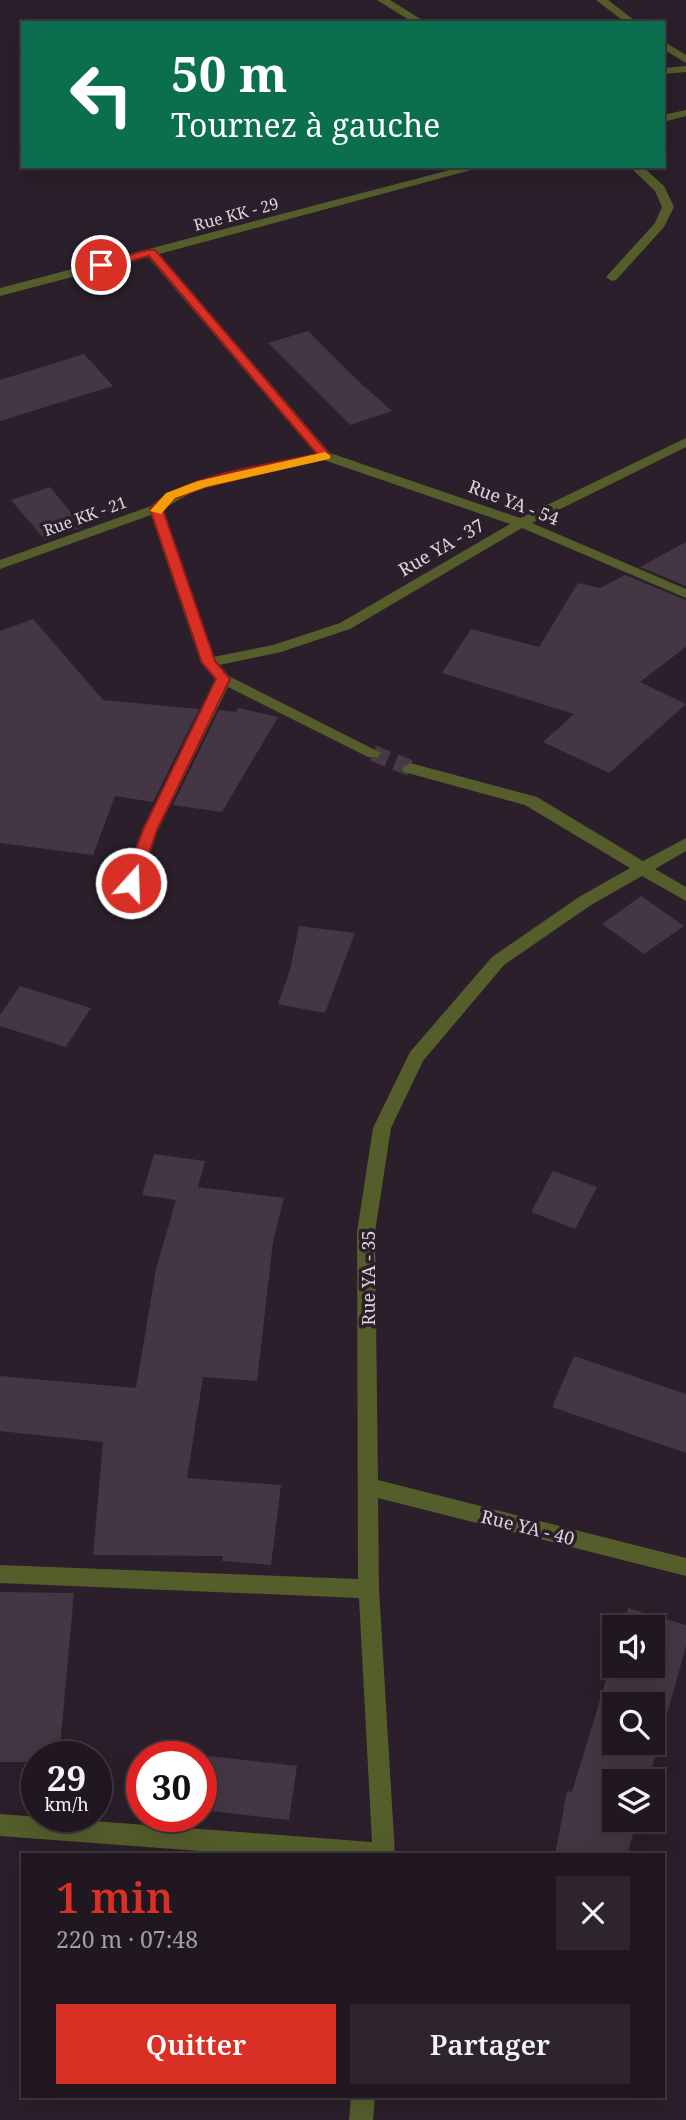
<!DOCTYPE html>
<html lang="fr">
<head>
<meta charset="utf-8">
<style>
  body { margin:0; font-family:"Noto Serif",serif; background:#2d242d; color:#f1f3f6; height:100vh; display:flex; flex-direction:column; font-size:26px; white-space:nowrap }
  * { box-sizing:border-box; margin:0 }
  p { font-size:23px; color:#a29fa5 }
  .icon { flex:none; width:38px; height:38px; fill:none; stroke:currentColor; stroke-width:2; stroke-linecap:round; stroke-linejoin:round }
  .map { position:relative; flex:1; overflow:hidden }
  .sheet { position:absolute; left:21px; top:1853px; width:644px; height:245px; display:flex; flex-direction:column; background:#201720; border-radius:0px; box-shadow:0 7px 28px #0002,0 0 0 2px #3d363e }
  .sheet>* { flex:none }
  .guide { position:absolute; left:21px; top:21px; width:644px; height:147px; border-radius:0px; box-shadow:0 7px 28px #0002,0 0 0 2px #3d363e; background:#0b6e4f; color:#fff; overflow:hidden }
  .controls { position:absolute; left:602px; top:1615px; display:grid; gap:14px }
  .controls a { display:grid; place-items:center; width:63px; height:63px; border-radius:0px; background:#201720; box-shadow:0 7px 28px #0002,0 0 0 2px #3d363e; font-size:35px }
  .speed { position:absolute; left:21px; top:1741px; display:flex; gap:14px; font-size:35px; font-weight:700; text-align:center }
  .speed>* { display:grid; place-content:center; width:91px; height:91px; border-radius:50%; background:#201720; box-shadow:0 7px 28px #0002,0 0 0 2px #3d363e; line-height:1 }
  .speed small { font-size:18px; font-weight:400 }
  .speed .limit { border:10px solid #d22; background:#fff; color:#111 }
  .pin { position:absolute; display:grid; place-items:center; width:60px; height:60px; color:#fff; margin:-30px; border:4px solid #fff; border-radius:50%; box-shadow:0 2px 7px #0007 }
  .me { position:absolute; width:77px; margin:-38px; rotate:20deg; stroke-linejoin:round; filter:drop-shadow(0 0 5px #0008) }
  .turn { display:flex; align-items:center; gap:24px; height:147px; padding:0 35px; font-size:32px }
  .turn .icon { width:91px; height:91px; stroke-width:2.5 }
  .turn b { display:block; font-size:49px; line-height:60px }
  .round { display:grid; place-items:center; flex:none; width:74px; height:74px; border-radius:0px; background:#2d242d }
  .overview { display:flex; align-items:center; justify-content:space-between; height:119px; padding:0 35px }
  h1 { font-size:42px; font-weight:600; line-height:52px; color:#d93025 }
  .button { display:flex; gap:14px; margin-top:auto; padding:14px 35px }
  .button a { flex:1; height:80px; border-radius:0px; background:#d93025; color:#fff; font-size:28px; font-weight:600; line-height:80px; text-align:center }
  .button a+a { background:#2d242d; color:#f1f3f6 }
  .map>svg:first-child { display:block }
</style>
</head>
<body>
<div class="map">
<svg width="686" height="2120" viewBox="0 0 686 2120">
  <rect width="100%" height="100%" fill="#2a1f2a"/>
  <g fill="#443743" fill-rule="evenodd">
    <polygon points="308,331 355,378 392,411 350,425 268,343"/>
    <polygon points="84,354 113,386 0,421 0,380"/>
    <polygon points="50,487 83,527 45,540 11,500"/>
    <polygon points="686,542 686,586 640,567"/>
    <polygon points="625,575 686,600 686,647 640,682 686,704 609,773 543,742 574,714 442,673 471,629 539,647 578,583 600,588"/>
    <polygon points="33,619 103,700 199,709 153,802 115,796 93,855 0,843 0,631"/>
    <polygon points="238,708 278,717 222,812 173,805 219,710 236,712"/>
    <polygon points="641,896 684,926 644,954 602,924"/>
    <polygon points="299,926 355,933 325,1013 278,1004 290,970"/>
    <polygon points="20,986 91,1008 66,1047 0,1026 0,1015"/>
    <polygon points="154,1154 205,1161 198,1187 284,1198 273,1242 257,1381 203,1377 187,1478 281,1485 271,1565 222,1561 223,1556 93,1555 103,1442 0,1431 0,1376 136,1388 156,1269 176,1200 142,1195"/>
    <polygon points="553,1171 597,1187 575,1229 531,1212"/>
    <polygon points="574,1356 686,1394 686,1453 552,1407"/>
    <polygon points="0,1592 74,1593 59,1757 37,1757 37,1762 0,1762"/>
    <path d="M628 1608 686 1625V1646L648 1782H614V1820H637L627 1855H555L567 1791 572 1792 614 1654V1666H653V1628H622ZM614 1704H653V1743H614Z"/>
    <polygon points="201,1755 297,1766 289,1820 201,1810"/>
  </g>
  <g fill="none" stroke-linecap="round" stroke-linejoin="round">
    <polyline stroke="#453a45" stroke-width="16" stroke-dasharray="16 8" stroke-linecap="butt" points="373,753 410,768"/>
    <g fill="#555d2b" fill-rule="evenodd">
      <polygon points="377,0 390,0 427,23 414,23"/>
      <polygon points="596,0 608,0 638,23 626,23"/>
      <polygon points="663,41 686,55 686,63 663,49"/>
      <polygon points="686,66 686,72 663,74 663,68"/>
      <polygon points="686,110 686,116 663,122 663,115"/>
      <path d="M465 166H486L159 254 330 453 520 518 686 438V447L532 523 686 589V598L522 528 350 629 281 652 219 665 229 676 381 753 378 757H368L228 687 158 830 139 883 137 887H125L123 883 142 830 216 680 201 663 151 515 0 569V560L151 506C199 471 260 466 316 454L148 257 0 296V288ZM324 460 510 524 340 623 273 645 213 657 163 510C209 476 270 472 324 460Z"/>
      <polygon points="629,166 642,166 664,186 674,207 664,227 616,280 612,281 606,277 655,223 662,207 655,191"/>
      <polygon points="410,763 537,797 643,861 686,838 686,851 655,869 686,887 686,901 642,876 591,905 504,965 423,1061 391,1128 375,1232 378,1480 686,1558 686,1576 378,1498 379,1589 395,1855 254,1855 0,1836 0,1814 372,1842 359,1598 0,1583 0,1565 358,1579 357,1232 373,1128 410,1052 492,957 579,897 630,868 525,805 404,772 402,768"/>
      <polygon points="351,2096 375,2096 373,2120 349,2120"/>
    </g>
  </g>
  <path fill="#d93025" stroke="#8d1f18" stroke-width="2" d="M147 250H155L331 456 206 487 175 498 163 510 215 661 230 679 157 830 139 883 131 888 124 883 143 830 216 679 202 663 150 509C178 475 273 464 317 454L149 256 101 269 95 265Z"/>
  <polygon fill="#f59e0b" points="325,452 331,456 329,459 206,487 175,498 161,514 150,511 166,493 198,481"/>
  <g text-anchor="middle" dominant-baseline="central" stroke-width="7" stroke-linejoin="round" paint-order="stroke">
    <g font-size="16" fill="#dcd5dc" stroke="#2a1f2a">
      <text transform="translate(236 214) rotate(-15)">Rue KK - 29</text>
      <text transform="translate(85 516) rotate(-20)">Rue KK - 21</text>
    </g>
    <g font-size="18" fill="#dcd5dc" stroke="#2a1f2a">
      <text transform="translate(514 502) rotate(21)">Rue YA - 54</text>
      <text transform="translate(441 547) rotate(-30)">Rue YA - 37</text>
      <text transform="translate(368 1278) rotate(-90)">Rue YA - 35</text>
      <text transform="translate(528 1527) rotate(14)">Rue YA - 40</text>
    </g>
  </g>
</svg>
<div class="controls">
<a><svg class="icon" aria-label="sound" viewBox="0 0 24 24"><path d="M4 9h4l5-4v14l-5-4H4zM17 9q2 3 0 6"/></svg></a>
<a><svg class="icon" aria-label="search" viewBox="0 0 24 24"><circle cx="10" cy="10" r="6"/><path d="M15 15l6 6"/></svg></a>
<a><svg class="icon" aria-label="layers" viewBox="0 0 24 24"><path d="M12 4l9 5-9 5-9-5zM3 14l9 5 9-5"/></svg></a>
</div>
<div class="speed"><div>29<small>km/h</small></div><div class="limit">30</div></div>
<div class="pin" style="left:101px;top:265px;background:#d93025"><svg class="icon" aria-label="arrive" viewBox="0 0 24 24"><path d="M6 21V4h12l-3 4 3 4H6"/></svg></div>
<svg class="me" style="left:131px;top:883px" viewBox="-20 -20 40 40"><circle r="17" fill="#d93025" stroke="#fff" stroke-width="3"/><path d="M0-11L8 9 0 5-8 9z" fill="#fff"/></svg>
<div class="guide">
<div class="turn"><svg class="icon" aria-label="left" viewBox="0 0 24 24"><path d="M17 20v-9H6M10 6l-5 5 5 5"/></svg><div><b>50 m</b>Tournez à gauche</div></div>
</div>
<section class="sheet">
<div class="overview"><div><h1>1 min</h1><p>220 m · 07:48</p></div><a class="round"><svg class="icon" aria-label="close" viewBox="0 0 24 24"><path d="M6 6l12 12M18 6L6 18"/></svg></a></div>
<div class="button"><a>Quitter</a><a>Partager</a></div>
</section>
</div>
</body>
</html>
